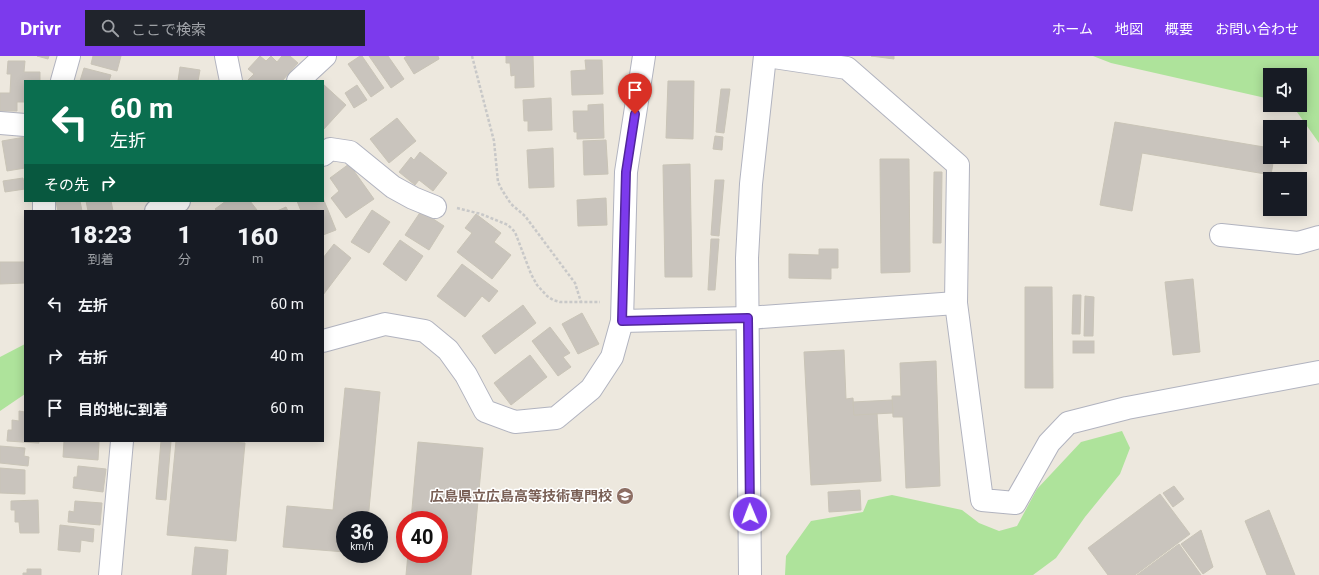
<!DOCTYPE html>
<html lang="ja">
<head>
<meta charset="utf-8">
<style>
  body { margin:0; font-family:Roboto,"Noto Sans JP",sans-serif; background:#20242c; color:#f1f3f6; height:100vh; display:flex; flex-direction:column; font-size:15px; white-space:nowrap }
  * { box-sizing:border-box; margin:0 }
  p { font-size:13px; color:#9ea1a6 }
  .icon { flex:none; width:22px; height:22px; fill:none; stroke:currentColor; stroke-width:2; stroke-linecap:round; stroke-linejoin:round }
  .map { position:relative; flex:1; overflow:hidden }
  .sheet { position:absolute; left:24px; top:154px; width:300px; height:232px; display:flex; flex-direction:column; background:#171b24; border-radius:0px; box-shadow:0 2px 10px #0003 }
  .sheet>* { flex:none }
  .guide { position:absolute; left:24px; top:24px; width:300px; height:122px; border-radius:0px; box-shadow:0 2px 10px #0003; background:#0b6e4f; color:#fff; overflow:hidden }
  .fabs { position:absolute; left:1263px; top:12px; display:grid; gap:8px }
  .fabs a { display:grid; place-items:center; width:44px; height:44px; border-radius:0px; background:#171b24; box-shadow:0 2px 10px #0003; font-size:20px }
  .speed { position:absolute; left:336px; top:455px; display:flex; gap:8px; font-size:20px; font-weight:700; text-align:center }
  .speed>* { display:grid; place-content:center; width:52px; height:52px; border-radius:50%; background:#171b24; box-shadow:0 2px 10px #0003; line-height:1 }
  .speed small { font-size:10px; font-weight:400 }
  .speed .limit { border:6px solid #d22; background:#fff; color:#111 }
  .pin { position:absolute; display:grid; place-items:center; width:34px; height:34px; color:#fff; margin:-41px -17px; border-radius:50% 50% 50% 0; rotate:-45deg; box-shadow:0 0 4px #0007 }
  .pin .icon { rotate:45deg }
  .me { position:absolute; width:44px; margin:-22px; rotate:359deg; stroke-linejoin:round; filter:drop-shadow(0 0 3px #0008) }
  .turn { display:flex; align-items:center; gap:14px; height:84px; padding:0 20px; font-size:18px }
  .turn .icon { width:52px; height:52px; stroke-width:2.5 }
  .turn b { display:block; font-size:28px; line-height:34px }
  .then { display:flex; align-items:center; height:38px; padding:0 20px; background:#0003; gap:8px; font-size:15px }
  .eta { display:flex; justify-content:space-evenly; align-items:center; height:68px; text-align:center }
  .eta b { font-size:24px; font-weight:800; line-height:28px }
  ul { padding:0; list-style:none }
  li { display:flex; align-items:center; gap:12px; height:52px; padding:0 20px }
  li div { flex:1 }
  li b { display:block; font-size:15px }
  li em { font-style:normal }
  header { display:flex; align-items:center; gap:24px; box-sizing:border-box; height:56px; padding:0 20px; background:#7c3aed; color:#fff }
  header strong { font-size:19px }
  nav { display:flex; gap:22px; margin-inline-start:auto; font-size:14px }
  .search { width:280px; height:36px; background:#20242c; display:flex; align-items:center; gap:10px; box-sizing:border-box; padding:0 14px; border-radius:0px; color:#9ea1a6; font-size:15px }
  .map>svg:first-child { display:block }
</style>
</head>
<body>
<header>
<strong>Drivr</strong>
<div class="search"><svg class="icon" aria-label="search" viewBox="0 0 24 24"><circle cx="10" cy="10" r="6"/><path d="M15 15l6 6"/></svg>ここで検索</div>
<nav><a>ホーム</a><a>地図</a><a>概要</a><a>お問い合わせ</a></nav>
</header>
<div class="map">
<svg width="1319" height="519" viewBox="0 0 1319 519">
  <rect width="100%" height="100%" fill="#ede8de"/>
  <g fill="#aee39b">
    <polygon points="1093,0 1319,0 1319,87 1292,49 1300,49 1300,19 1270,19 1270,43 1111,7"/>
    <polygon points="25,288 25,338 0,355 0,301"/>
    <polygon points="1122,375 1130,392 1120,418 1085,461 1056,502 1033,519 785,519 786,500 811,465 863,456 868,444 892,439 962,454 979,467 999,475 1017,470 1037,433 1081,386"/>
  </g>
  <g fill="#c9c4bd" stroke="#c9c4b7">
    <polygon points="37,0 49,0 48,3"/>
    <polygon points="93,0 121,0 117,15 91,8"/>
    <polygon points="260,0 266,5 271,0 277,6 282,0 290,0 298,7 282,25 249,25 248,24 254,18 248,13"/>
    <polygon points="360,0 362,0 384,32 371,41 348,8"/>
    <polygon points="369,0 388,0 404,23 391,32"/>
    <polygon points="407,0 438,0 439,3 414,18 404,2"/>
    <polygon points="506,0 533,0 534,31 515,32 515,19 511,20 510,7 506,7"/>
    <polygon points="871,0 894,0 894,3"/>
    <polygon points="585,4 602,4 603,38 572,39 571,15 586,14"/>
    <polygon points="8,5 25,5 24,16 40,16 40,25 25,25 25,46 17,46 17,55 0,55 0,37 10,37 11,18 7,18"/>
    <polygon points="180,11 200,14 198,25 178,25"/>
    <polygon points="84,12 111,19 109,25 80,25"/>
    <polygon points="668,25 694,25 693,83 666,82"/>
    <polygon points="323,28 346,49 323,74"/>
    <polygon points="357,29 367,44 354,52 345,37"/>
    <polygon points="721,33 730,33 724,77 716,76"/>
    <polygon points="551,42 552,74 528,75 528,65 524,65 523,44"/>
    <polygon points="603,48 604,82 577,83 577,76 574,76 573,55 588,55 588,49"/>
    <polygon points="397,62 416,85 389,107 370,83"/>
    <polygon points="1115,66 1270,92 1270,101 1274,101 1271,119 1142,97 1132,155 1100,149"/>
    <polygon points="715,80 723,81 722,94 713,93"/>
    <polygon points="25,81 25,112 7,115 2,85"/>
    <polygon points="606,84 608,118 584,119 583,85"/>
    <polygon points="553,92 554,131 529,132 527,94"/>
    <polygon points="420,96 447,117 433,135 419,124 415,129 399,116 411,101 414,104"/>
    <polygon points="880,103 909,103 910,216 881,217"/>
    <polygon points="349,108 374,143 346,162 331,142 339,135 330,122"/>
    <polygon points="690,108 692,221 665,221 663,109"/>
    <polygon points="934,116 942,116 941,187 933,187"/>
    <polygon points="23,122 25,133 5,136 3,125"/>
    <polygon points="715,124 724,124 719,180 711,179"/>
    <polygon points="323,142 336,174 323,179 323,155 301,155 297,145 323,145"/>
    <polygon points="606,142 607,169 578,170 577,144"/>
    <polygon points="60,145 80,145 82,155 58,155 56,146"/>
    <polygon points="86,145 111,145 113,155 88,155"/>
    <polygon points="226,145 250,145 257,154 217,155 215,153"/>
    <polygon points="286,151 288,155 277,155"/>
    <polygon points="372,154 390,166 369,197 351,186"/>
    <polygon points="421,155 444,170 429,194 405,179"/>
    <polygon points="476,158 501,177 494,186 511,199 492,223 457,196 472,177 465,172"/>
    <polygon points="711,183 719,183 715,234 708,234"/>
    <polygon points="400,184 423,200 406,225 383,208"/>
    <polygon points="334,188 351,202 323,239 323,202"/>
    <polygon points="819,193 838,193 838,212 831,212 831,223 789,222 789,198 819,199"/>
    <polygon points="0,206 25,206 25,227 0,228"/>
    <polygon points="462,208 498,235 489,246 482,240 465,261 437,240"/>
    <polygon points="1193,223 1200,296 1173,299 1165,226"/>
    <polygon points="1025,231 1052,231 1053,332 1025,332"/>
    <polygon points="1073,239 1081,239 1080,278 1072,278"/>
    <polygon points="1085,240 1094,241 1093,280 1084,280"/>
    <polygon points="523,249 536,267 495,298 482,280"/>
    <polygon points="582,257 599,288 578,298 562,268"/>
    <polygon points="550,271 570,297 563,301 571,311 558,320 532,285"/>
    <rect x="1073" y="285" width="21" height="12"/>
    <polygon points="844,294 846,343 853,342 854,359 877,357 881,425 811,429 804,296"/>
    <polygon points="530,299 547,321 511,349 494,327"/>
    <polygon points="936,305 940,430 906,432 903,361 893,361 892,340 901,340 900,307"/>
    <polygon points="345,332 380,336 368,464 345,464 345,496 283,491 287,450 333,454"/>
    <polygon points="892,344 893,357 854,359 853,346"/>
    <polygon points="19,355 25,356 25,385 39,385 39,387 7,385 8,374 12,374 12,364 19,365"/>
    <polygon points="64,385 99,386 98,404 63,401"/>
    <polygon points="161,385 171,385 166,444 156,443"/>
    <polygon points="176,385 217,385 245,387 236,485 167,479"/>
    <polygon points="418,386 483,392 471,519 406,519 408,498 439,498 439,464 411,464"/>
    <polygon points="0,390 25,392 24,400 29,401 28,410 0,407"/>
    <polygon points="78,410 106,413 103,436 73,432 74,421 77,421"/>
    <polygon points="0,412 25,414 25,438 0,437"/>
    <polygon points="1174,430 1184,443 1173,451 1163,437"/>
    <polygon points="860,434 861,454 829,456 828,436"/>
    <polygon points="1160,438 1190,478 1135,519 1108,519 1088,492"/>
    <polygon points="38,444 39,477 20,477 19,466 15,466 15,454 11,454 11,445"/>
    <polygon points="75,445 102,447 100,469 68,466 69,455 74,456"/>
    <polygon points="1269,454 1295,519 1267,519 1245,465"/>
    <polygon points="60,469 94,473 93,486 81,484 80,496 58,494"/>
    <polygon points="1201,474 1213,511 1203,518 1181,488"/>
    <polygon points="1179,488 1201,519 1137,519"/>
    <polygon points="195,491 228,494 226,519 192,519"/>
    <polygon points="27,513 41,513 41,519 23,519 23,517 27,517"/>
  </g>
  <g fill="none" stroke-linecap="round" stroke-linejoin="round">
    <g stroke="#b1b3bf" stroke-width="24">
      <g id="minor">
        <polyline points="226,0 231,25"/>
        <polyline points="767,0 847,12 958,109 956,247 982,444 1015,447 1049,387 1068,367 1127,352 1319,316"/>
        <polyline points="62,25 69,0"/>
        <polyline points="298,25 325,0"/>
        <polyline points="0,67 25,69"/>
        <polyline points="323,99 330,93 350,96 393,131 413,142 435,151"/>
        <polyline points="44,145 44,155"/>
        <polyline points="156,155 179,145"/>
        <polyline points="1221,179 1298,187 1319,181"/>
        <polyline points="622,265 748,262 956,247"/>
        <polyline points="323,285 385,268 425,275 448,294 466,319 485,355 515,366 556,362 591,333 612,301 622,265 626,116 644,0"/>
        <polyline points="110,519 122,385"/>
        <polyline points="750,519 747,202 751,128 765,0"/>
      </g>
    </g>
    <g stroke="#c8c8c8" stroke-width="2.5" stroke-dasharray="3 2" stroke-linecap="butt">
      <polyline points="472,0 494,85 498,126 502,134 511,148 525,160 575,227 581,246"/>
      <polyline points="457,152 481,158 508,169 515,176 531,218 537,229 547,240 553,244 560,246 600,246"/>
    </g>
    <use href="#minor" stroke="#fff" stroke-width="22"/>
  </g>
  <g fill="none" stroke-linecap="round" stroke-linejoin="round">
    <g stroke="#51269a" stroke-width="10">
      <polyline id="route" points="635,58 626,116 622,265 748,262 750,458"/>
    </g>
    <use href="#route" stroke="#7c3aed" stroke-width="7"/>
  </g>
  <defs>
    <g id="school-disc" transform="scale(0.9)"><circle r="9.5" fill="#8d6e63" stroke="#fff"/><path d="M0-5L7-2L0 1L-7-2ZM-4 1L0 2.5L4 1V4Q0 6-4 4Z" fill="#fff"/></g>
  </defs>
  <g fill-rule="evenodd">
    <use href="#school-disc" x="625" y="440"/>
  </g>
  <g text-anchor="middle" dominant-baseline="central" stroke-width="3" stroke-linejoin="round" paint-order="stroke">
    <g font-size="14" font-weight="bold" fill="#785e54" stroke="#fff" text-anchor="end">
      <text x="612" y="440">広島県立広島高等技術専門校</text>
    </g>
  </g>
</svg>
<div class="fabs">
<a><svg class="icon" aria-label="sound" viewBox="0 0 24 24"><path d="M4 9h4l5-4v14l-5-4H4zM17 9q2 3 0 6"/></svg></a>
<a>+</a>
<a>−</a>
</div>
<div class="speed"><div>36<small>km/h</small></div><div class="limit">40</div></div>
<div class="pin" style="left:635px;top:58px;background:#d93025"><svg class="icon" aria-label="arrive" viewBox="0 0 24 24"><path d="M6 21V4h12l-3 4 3 4H6"/></svg></div>
<svg class="me" style="left:750px;top:458px" viewBox="-20 -20 40 40"><circle r="17" fill="#7c3aed" stroke="#fff" stroke-width="3"/><path d="M0-11L8 9 0 5-8 9z" fill="#fff"/></svg>
<div class="guide">
<div class="turn"><svg class="icon" aria-label="left" viewBox="0 0 24 24"><path d="M17 20v-9H6M10 6l-5 5 5 5"/></svg><div><b>60 m</b>左折</div></div>
<div class="then">その先<svg class="icon" aria-label="right" viewBox="0 0 24 24"><path d="M7 20v-9h11M14 6l5 5-5 5"/></svg></div>
</div>
<section class="sheet">
<div class="eta">
<div><b>18:23</b><p>到着</p></div>
<div><b>1</b><p>分</p></div>
<div><b>160</b><p>m</p></div>
</div>
<ul>
<li><svg class="icon" aria-label="left" viewBox="0 0 24 24"><path d="M17 20v-9H6M10 6l-5 5 5 5"/></svg><div><b>左折</b></div><em>60 m</em></li>
<li><svg class="icon" aria-label="right" viewBox="0 0 24 24"><path d="M7 20v-9h11M14 6l5 5-5 5"/></svg><div><b>右折</b></div><em>40 m</em></li>
<li><svg class="icon" aria-label="arrive" viewBox="0 0 24 24"><path d="M6 21V4h12l-3 4 3 4H6"/></svg><div><b>目的地に到着</b></div><em>60 m</em></li>
</ul>
</section>
</div>
</body>
</html>
